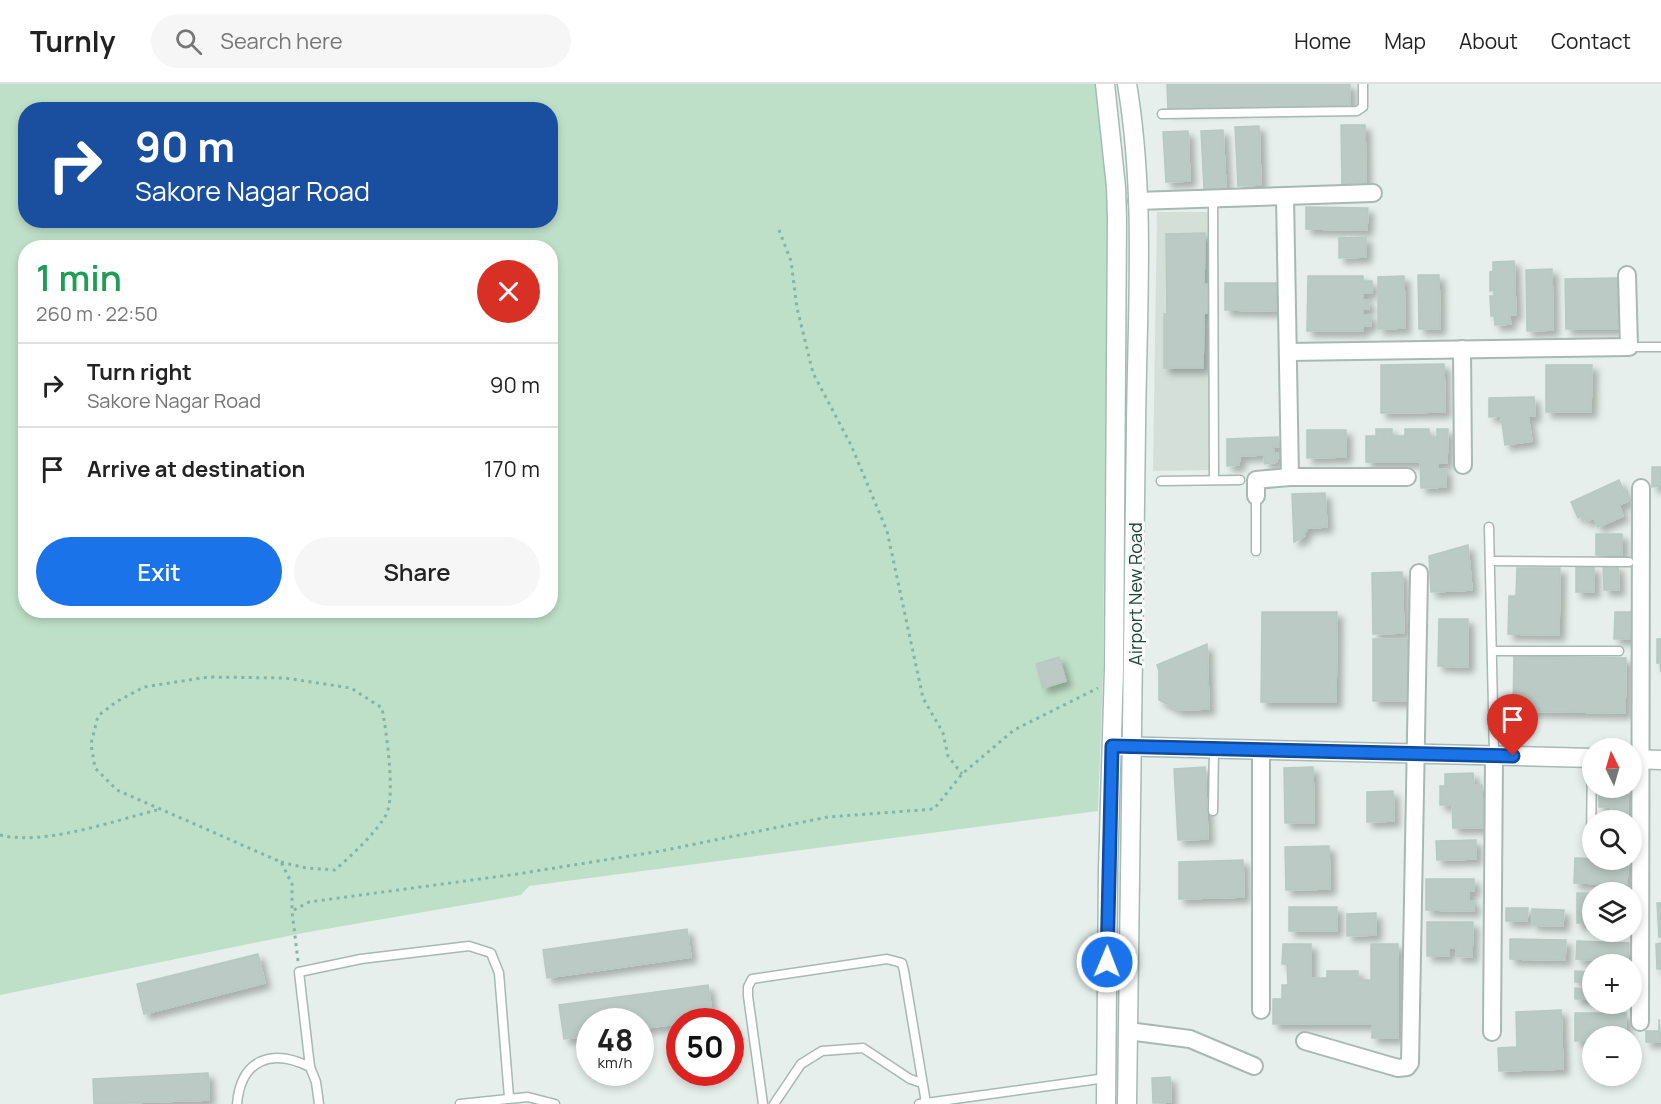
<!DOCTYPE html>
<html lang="en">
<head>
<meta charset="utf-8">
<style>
  body { margin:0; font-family:Manrope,sans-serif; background:#f6f6f6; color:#222; height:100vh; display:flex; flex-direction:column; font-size:22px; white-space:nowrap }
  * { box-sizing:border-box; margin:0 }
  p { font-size:20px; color:#767676 }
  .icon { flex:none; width:33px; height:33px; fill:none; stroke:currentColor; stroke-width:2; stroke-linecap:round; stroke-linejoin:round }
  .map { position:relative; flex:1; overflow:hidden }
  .details { position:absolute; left:18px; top:156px; width:540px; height:378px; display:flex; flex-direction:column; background:#fff; border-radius:24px; box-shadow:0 3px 9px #0003 }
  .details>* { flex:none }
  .top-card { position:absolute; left:18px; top:18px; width:540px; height:126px; border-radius:24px; box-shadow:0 3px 9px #0003; background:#1a4fa0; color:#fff; overflow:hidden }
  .needle { width:39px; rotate:355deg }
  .fabs { position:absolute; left:1582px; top:654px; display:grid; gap:12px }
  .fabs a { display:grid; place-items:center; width:60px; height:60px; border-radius:50%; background:#fff; box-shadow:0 3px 9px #0003; font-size:30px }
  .speed { position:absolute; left:576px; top:924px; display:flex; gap:12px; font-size:30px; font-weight:700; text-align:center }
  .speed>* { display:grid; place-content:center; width:78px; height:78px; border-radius:50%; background:#fff; box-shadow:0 3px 9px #0003; line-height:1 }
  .speed small { font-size:15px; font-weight:400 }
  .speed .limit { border:9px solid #d22; background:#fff; color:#111 }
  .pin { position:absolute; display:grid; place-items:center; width:51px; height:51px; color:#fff; margin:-62px -26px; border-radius:50% 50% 50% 0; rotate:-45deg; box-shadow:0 0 6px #0007 }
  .pin .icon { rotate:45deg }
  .me { position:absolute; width:66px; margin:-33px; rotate:1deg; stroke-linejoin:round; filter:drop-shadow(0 0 4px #0008) }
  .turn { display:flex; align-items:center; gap:21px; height:126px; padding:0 18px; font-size:27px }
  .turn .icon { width:78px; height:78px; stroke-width:2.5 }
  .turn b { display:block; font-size:42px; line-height:51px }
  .round { display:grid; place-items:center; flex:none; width:63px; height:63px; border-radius:32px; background:#f6f6f6 }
  .summary { display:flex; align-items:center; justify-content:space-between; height:102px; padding:0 18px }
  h1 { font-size:36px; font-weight:600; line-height:45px; color:#1e9e55 }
  .action { display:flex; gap:12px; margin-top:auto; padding:12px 18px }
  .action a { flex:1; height:69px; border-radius:36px; background:#1a73e8; color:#fff; font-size:24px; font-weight:600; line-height:69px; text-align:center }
  .action a+a { background:#f6f6f6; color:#222 }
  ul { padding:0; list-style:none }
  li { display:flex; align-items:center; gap:18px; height:84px; padding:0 18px; border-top:2px solid #e0e0e0 }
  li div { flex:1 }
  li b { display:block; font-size:22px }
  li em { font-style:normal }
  header { display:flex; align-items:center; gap:36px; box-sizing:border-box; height:84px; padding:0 30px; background:#fff; border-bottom:2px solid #e0e0e0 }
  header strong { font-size:28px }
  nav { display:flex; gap:33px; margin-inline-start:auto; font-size:21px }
  .search { width:420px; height:54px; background:#f6f6f6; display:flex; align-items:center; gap:15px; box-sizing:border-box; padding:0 21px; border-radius:33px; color:#767676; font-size:22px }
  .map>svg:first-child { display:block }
</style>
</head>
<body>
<header>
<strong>Turnly</strong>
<div class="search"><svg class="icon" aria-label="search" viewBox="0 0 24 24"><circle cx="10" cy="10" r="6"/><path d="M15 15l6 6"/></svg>Search here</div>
<nav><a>Home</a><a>Map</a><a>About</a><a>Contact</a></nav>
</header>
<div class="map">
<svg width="1661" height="1020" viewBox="0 0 1661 1020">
  <defs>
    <filter id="shadow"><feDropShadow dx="5.5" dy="5.5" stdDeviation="3" flood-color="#0004"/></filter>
  </defs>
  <rect width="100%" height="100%" fill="#e6efeb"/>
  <polygon fill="#d4dfda" points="1157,128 1217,128 1216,386 1153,387"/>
  <path fill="#bfe0c8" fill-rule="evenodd" d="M0 0H1100L1108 77 1103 590 1098 727 529 802 521 811 303 849 0 911ZM26 26H550V136H26ZM26 164H550V526H26Z"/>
  <g fill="#bbcac4" stroke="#b8c9c2" stroke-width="1.5" filter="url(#shadow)">
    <polygon points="1167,0 1350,0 1350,21 1168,27"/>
    <polygon points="1341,41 1365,41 1366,103 1342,103"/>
    <polygon points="1259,42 1261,101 1238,102 1235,43"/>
    <polygon points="1223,46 1226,104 1204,105 1201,47"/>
    <polygon points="1188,47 1190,97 1166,98 1163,48"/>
    <polygon points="1306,123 1368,124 1367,146 1306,145"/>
    <polygon points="1205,149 1204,200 1207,200 1208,229 1204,229 1203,284 1164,284 1164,230 1167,230 1166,150"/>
    <polygon points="1366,153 1366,173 1339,174 1339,154"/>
    <polygon points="1514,177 1516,231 1509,231 1511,240 1495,241 1494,232 1491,232 1490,212 1494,212 1494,206 1490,207 1490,188 1493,187 1493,178"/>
    <polygon points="1552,185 1553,246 1527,247 1526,186"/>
    <polygon points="1418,191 1439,191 1440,245 1419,245"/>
    <polygon points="1308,192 1363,192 1363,197 1372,197 1372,209 1363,209 1363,216 1368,216 1369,225 1363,225 1363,231 1371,231 1371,242 1363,242 1363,247 1307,247"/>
    <polygon points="1404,192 1405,244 1378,245 1378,193"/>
    <polygon points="1618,194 1618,245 1566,245 1565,195"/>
    <polygon points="1225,199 1276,199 1276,227 1225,226"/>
    <polygon points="1444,280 1445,328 1381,329 1381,281"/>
    <polygon points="1546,281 1592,281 1591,328 1546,328"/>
    <polygon points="1534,313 1535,332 1528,332 1532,357 1505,361 1501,332 1489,333 1489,314"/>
    <polygon points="1376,345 1392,345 1392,352 1405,352 1405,345 1429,345 1429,353 1437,353 1437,345 1448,345 1447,379 1438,379 1438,385 1446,385 1446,403 1421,404 1420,378 1366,378 1366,352 1376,352"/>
    <polygon points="1307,346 1346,346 1346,373 1307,374"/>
    <polygon points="1278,353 1279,363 1273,363 1274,369 1278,369 1277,378 1265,380 1264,371 1240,372 1239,381 1227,382 1227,355"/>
    <polygon points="1652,383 1661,383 1661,402 1652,403"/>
    <polygon points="1619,396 1628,417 1619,421 1623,432 1598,443 1594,434 1586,437 1583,431 1578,434 1571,418"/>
    <polygon points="1325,409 1327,443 1307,444 1306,448 1302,448 1305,452 1294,458 1292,410"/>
    <rect x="1596" y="450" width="26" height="21"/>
    <polygon points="1468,461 1472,506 1431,508 1429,472"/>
    <polygon points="1603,482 1618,482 1619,506 1604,506"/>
    <rect x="1576" y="483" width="18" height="25"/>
    <polygon points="1517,484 1560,484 1559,551 1508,550 1509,512 1516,512"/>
    <polygon points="1402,488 1404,549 1373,550 1372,489"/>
    <polygon points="1262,528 1337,528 1336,618 1261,618"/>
    <polygon points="1615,528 1637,528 1637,555 1614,555"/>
    <polygon points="1439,535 1468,535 1468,583 1438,582"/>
    <rect x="1373" y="555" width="35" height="62"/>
    <polygon points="1657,555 1661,555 1661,588 1660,579 1657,579"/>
    <polygon points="1207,560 1209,625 1179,626 1159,616 1159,587 1157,581"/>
    <polygon points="1514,572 1626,574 1625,629 1513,627"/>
    <polygon points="1059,573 1066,597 1043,604 1036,580"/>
    <polygon points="1205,683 1208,755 1178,756 1174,685"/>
    <polygon points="1313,683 1314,739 1285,739 1284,684"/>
    <polygon points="1473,689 1474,701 1482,701 1483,744 1453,744 1452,721 1440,721 1440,702 1445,702 1445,690"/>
    <polygon points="1606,704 1627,704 1628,736 1606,736 1610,735 1610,723 1599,723 1599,705"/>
    <polygon points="1393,707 1394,737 1367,738 1367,708"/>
    <polygon points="1476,756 1476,775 1437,776 1436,757"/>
    <polygon points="1329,762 1330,805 1286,806 1285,763"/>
    <polygon points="1575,774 1628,776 1627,800 1574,799"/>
    <polygon points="1243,776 1244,813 1179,815 1179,778"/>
    <polygon points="1426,795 1474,795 1474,807 1469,807 1469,817 1474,817 1474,827 1426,826"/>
    <rect x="1577" y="809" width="16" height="30"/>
    <polygon points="1657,819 1661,819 1661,853 1659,853"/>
    <rect x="1289" y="823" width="48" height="24"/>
    <polygon points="1506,824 1528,824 1527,837 1506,837"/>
    <polygon points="1532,825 1564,826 1563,842 1532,841"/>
    <polygon points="1376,829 1376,851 1347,852 1347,830"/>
    <polygon points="1427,838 1473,838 1472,873 1456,872 1456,864 1449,864 1449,872 1427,872"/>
    <polygon points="687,845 691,873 547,894 543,866"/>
    <polygon points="1510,855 1566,856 1565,876 1510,875"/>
    <polygon points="1577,857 1629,859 1628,877 1576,875"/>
    <polygon points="1661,859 1661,885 1657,885 1656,860"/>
    <polygon points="1283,860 1311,860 1311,894 1327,894 1327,887 1358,887 1358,896 1371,896 1371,860 1398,860 1398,954 1372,954 1372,940 1273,940 1273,915 1282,915 1282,901 1288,901 1287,880 1282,880"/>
    <polygon points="258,870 265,899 144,930 137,900"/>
    <polygon points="1575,887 1593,888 1593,915 1575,915 1575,904 1585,905 1584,898 1575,898"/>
    <polygon points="708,901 713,935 640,945 640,938 590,938 590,952 564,955 559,921"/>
    <polygon points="1561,926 1563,985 1499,987 1498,964 1517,963 1516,928"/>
    <polygon points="1575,929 1626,929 1626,952 1593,952 1593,957 1575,957"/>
    <polygon points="1659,935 1661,958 1646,958 1646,947 1659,947"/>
    <polygon points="208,989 209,1016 94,1020 93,995"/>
    <polygon points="1170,993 1171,1018 1153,1019 1152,994"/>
  </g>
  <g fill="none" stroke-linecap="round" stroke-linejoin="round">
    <g stroke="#a8b8b2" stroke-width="11">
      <g id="service">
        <polyline points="1162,30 1357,27 1363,23 1363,0"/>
        <polyline points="1213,114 1214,396"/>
        <polyline points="1629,263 1661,263"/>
        <polyline points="1161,397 1240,396"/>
        <polyline points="1489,443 1494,671"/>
        <polyline points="1256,467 1256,412"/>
        <polyline points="1491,477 1629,478"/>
        <polyline points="1492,567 1619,567"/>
        <polyline points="1213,727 1214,665"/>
        <polyline points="1591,759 1592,674"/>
        <path d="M237 1020C241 975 272 964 310 983"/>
        <polyline points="319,1020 316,998 310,983 299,888 361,875 469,862 491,869 499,889 509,1013"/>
        <polyline points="460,1020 528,1013 555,1020"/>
        <polyline points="763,1020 748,912 748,903 752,895 887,875 902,879 904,887 926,1019"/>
        <polyline points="774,1020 801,980 822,967 863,964 910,995 922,999"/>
        <polyline points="919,1020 1106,994"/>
      </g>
    </g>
    <g stroke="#a8b8b2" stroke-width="20">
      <g id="minor">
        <polyline points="1285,112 1290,393"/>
        <polyline points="1137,117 1373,109"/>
        <polyline points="1462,265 1463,381"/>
        <polyline points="1288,268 1629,263 1627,191"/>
        <polyline points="1256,412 1256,396 1290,393 1407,393"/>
        <polyline points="1261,926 1261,666"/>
        <polyline points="1640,938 1641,404"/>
        <polyline points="1128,947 1190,955 1254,982"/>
        <polyline points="1492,948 1494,671"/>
        <polyline points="1305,957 1398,984 1407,983 1410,979 1419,489"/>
      </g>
    </g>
    <g stroke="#a8b8b2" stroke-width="21">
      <g id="tertiary">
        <polyline points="1112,662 1593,674"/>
        <polyline points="1632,675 1661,676"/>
      </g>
    </g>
    <g stroke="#a4bbb3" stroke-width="21">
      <g id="secondary">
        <polyline points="1105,0 1116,103 1117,135 1114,584 1108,785 1106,1020"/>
        <path d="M1127 0C1146 112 1137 230 1136 343 1135 569 1128 794 1127 1020"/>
      </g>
    </g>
    <g stroke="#86b3a5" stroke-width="3" stroke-dasharray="3 4.5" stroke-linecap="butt">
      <polyline points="779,146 791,177 797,224 813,289 851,361 887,447 923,614 943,649 948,672 962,690"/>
      <path d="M0 751C44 762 113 737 157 726"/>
      <path d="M281 778 306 784 335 786C353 770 374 751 386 731 396 713 386 645 382 624L351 604 285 594 208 593 144 603 116 618 98 632 91 660 95 684 117 706 281 778 292 800V827"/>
      <polyline points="298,877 292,827 309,818 517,790 661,767 828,733 934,725 962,690 1014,646 1098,604"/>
    </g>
    <use href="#service" stroke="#fff" stroke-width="8"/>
    <use href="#minor" stroke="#fff" stroke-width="16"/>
    <use href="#tertiary" stroke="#fff" stroke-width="18"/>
    <use href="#secondary" stroke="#fff" stroke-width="18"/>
  </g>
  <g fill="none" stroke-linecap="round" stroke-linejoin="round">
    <g stroke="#114b97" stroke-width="15">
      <polyline id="route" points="1107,878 1112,662 1513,672"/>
    </g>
    <use href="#route" stroke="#1a73e8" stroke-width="10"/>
  </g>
  <g text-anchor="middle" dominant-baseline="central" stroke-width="6" stroke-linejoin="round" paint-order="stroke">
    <g font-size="18" fill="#24423a" stroke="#f7fbf9">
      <text transform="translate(1135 510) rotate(-90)">Airport New Road</text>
    </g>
  </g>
</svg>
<div class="fabs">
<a><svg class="needle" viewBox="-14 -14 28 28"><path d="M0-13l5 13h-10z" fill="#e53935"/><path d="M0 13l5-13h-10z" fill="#767676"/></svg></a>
<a><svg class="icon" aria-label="search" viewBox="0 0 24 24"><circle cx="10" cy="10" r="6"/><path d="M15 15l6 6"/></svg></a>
<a><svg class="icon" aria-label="layers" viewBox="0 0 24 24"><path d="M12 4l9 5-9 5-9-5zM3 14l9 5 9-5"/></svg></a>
<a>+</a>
<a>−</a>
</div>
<div class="speed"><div>48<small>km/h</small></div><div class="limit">50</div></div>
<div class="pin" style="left:1513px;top:672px;background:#d93025"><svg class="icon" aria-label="arrive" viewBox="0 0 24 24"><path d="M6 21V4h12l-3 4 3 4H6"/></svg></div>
<svg class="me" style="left:1107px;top:878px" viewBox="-20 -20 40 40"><circle r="17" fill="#1a73e8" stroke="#fff" stroke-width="3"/><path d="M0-11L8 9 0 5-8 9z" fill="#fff"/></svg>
<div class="top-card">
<div class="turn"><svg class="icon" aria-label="right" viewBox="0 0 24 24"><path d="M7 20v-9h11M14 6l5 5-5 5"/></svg><div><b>90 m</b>Sakore Nagar Road</div></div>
</div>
<section class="details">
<div class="summary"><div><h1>1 min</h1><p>260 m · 22:50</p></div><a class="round" style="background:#d93025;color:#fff"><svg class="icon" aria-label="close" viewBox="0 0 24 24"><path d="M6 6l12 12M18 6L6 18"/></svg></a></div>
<ul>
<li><svg class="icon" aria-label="right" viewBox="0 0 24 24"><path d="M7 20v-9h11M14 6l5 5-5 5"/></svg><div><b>Turn right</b><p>Sakore Nagar Road</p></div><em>90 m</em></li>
<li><svg class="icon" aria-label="arrive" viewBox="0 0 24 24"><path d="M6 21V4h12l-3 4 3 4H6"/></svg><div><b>Arrive at destination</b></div><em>170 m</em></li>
</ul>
<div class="action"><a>Exit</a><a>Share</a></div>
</section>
</div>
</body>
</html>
